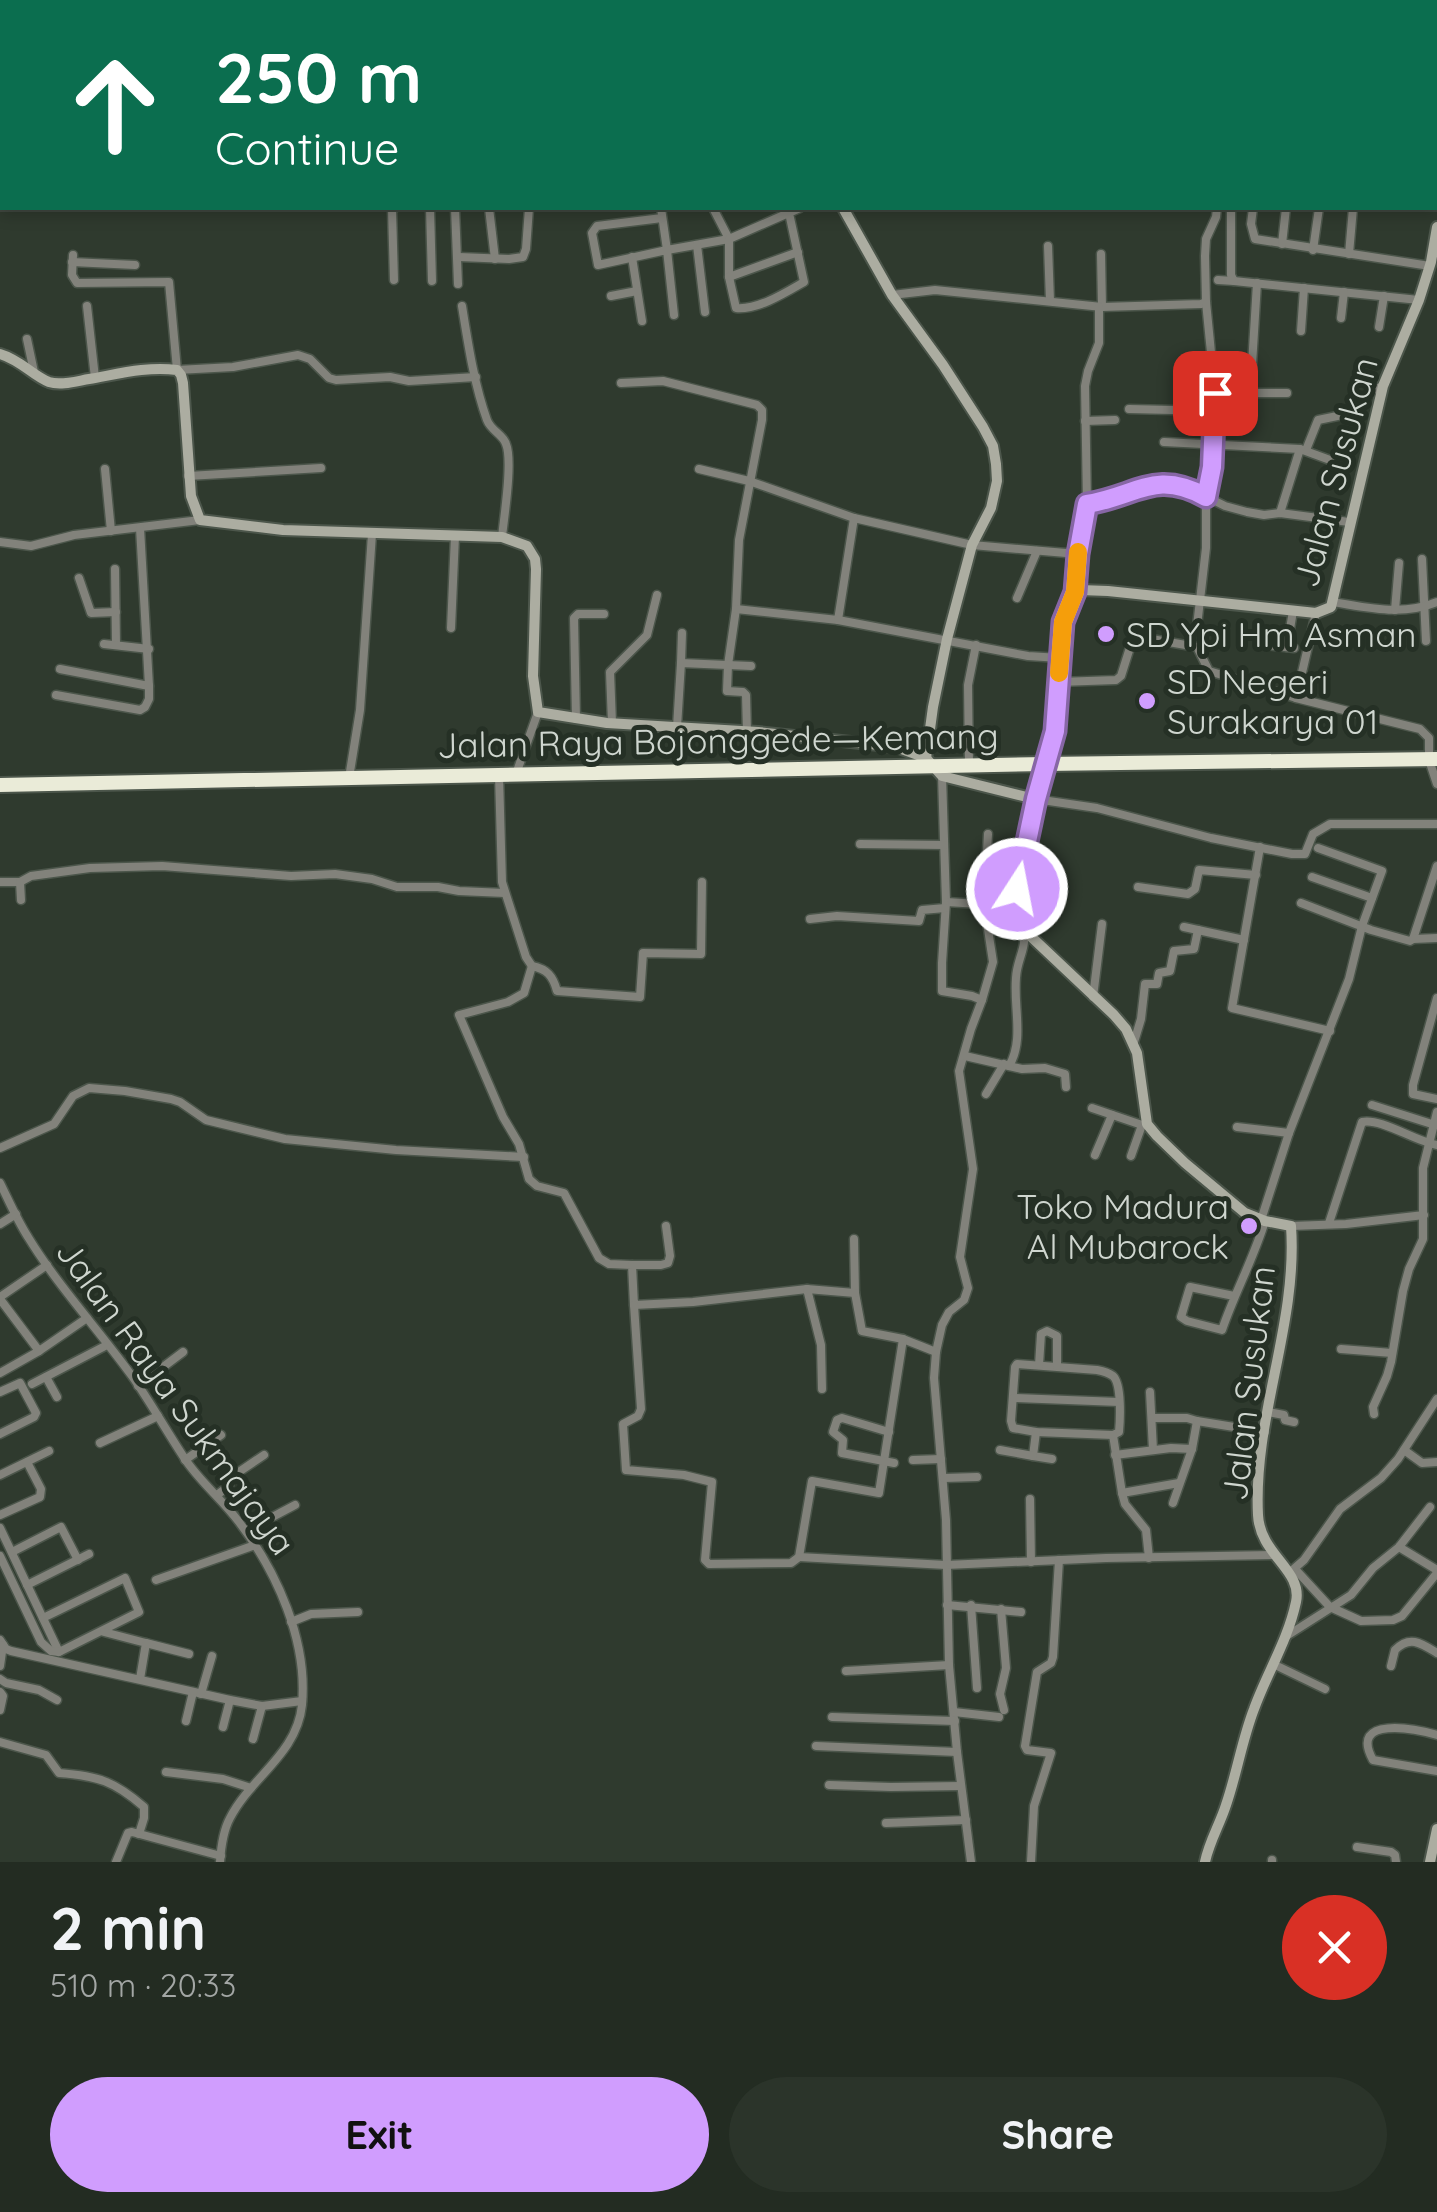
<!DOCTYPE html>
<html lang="en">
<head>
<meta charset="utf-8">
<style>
  body { margin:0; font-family:Quicksand,sans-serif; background:#2b342a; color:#f1f3f6; height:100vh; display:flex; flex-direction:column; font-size:38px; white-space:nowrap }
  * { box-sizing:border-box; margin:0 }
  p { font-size:32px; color:#a3a7a5 }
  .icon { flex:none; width:55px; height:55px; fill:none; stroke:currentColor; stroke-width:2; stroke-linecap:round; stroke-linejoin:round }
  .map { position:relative; height:1862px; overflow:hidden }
  .drawer { display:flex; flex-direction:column; background:#232c22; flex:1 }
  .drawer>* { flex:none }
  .guide { position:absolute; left:0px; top:0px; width:1438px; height:210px; box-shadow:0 5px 15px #0003,0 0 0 2px #404840; background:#0b6e4f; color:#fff; overflow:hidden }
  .pin { position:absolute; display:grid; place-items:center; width:85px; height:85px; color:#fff; margin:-42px; border-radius:20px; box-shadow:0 5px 15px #0006 }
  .me { position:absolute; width:110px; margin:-55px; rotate:11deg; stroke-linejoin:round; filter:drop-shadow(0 0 8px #0008) }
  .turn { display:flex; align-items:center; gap:35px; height:210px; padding:0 50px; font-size:45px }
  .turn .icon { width:130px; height:130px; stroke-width:2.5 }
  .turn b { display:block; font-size:70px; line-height:85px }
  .round { display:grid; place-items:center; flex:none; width:105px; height:105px; border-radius:52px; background:#2b342a }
  .summary { display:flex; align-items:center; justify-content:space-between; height:170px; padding:0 50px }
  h1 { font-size:60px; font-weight:700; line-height:75px }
  .button { display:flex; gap:20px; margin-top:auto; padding:20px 50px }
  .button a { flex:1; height:115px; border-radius:60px; background:#d09dfe; color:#111; font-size:40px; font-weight:700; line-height:115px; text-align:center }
  .button a+a { background:#2b342a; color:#f1f3f6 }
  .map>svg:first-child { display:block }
</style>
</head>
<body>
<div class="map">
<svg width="1437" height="1862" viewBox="0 0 1437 1862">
  <rect width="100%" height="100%" fill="#2f3a2e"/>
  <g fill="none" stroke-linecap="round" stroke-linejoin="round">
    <g stroke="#4c564b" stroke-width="11">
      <g id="street">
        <polyline points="593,0 595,2"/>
        <polyline points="6,2 6,0"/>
        <polyline points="446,2 452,0"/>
        <polyline points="515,2 520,0"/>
        <polyline points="1044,2 1045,0"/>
        <polyline points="1179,2 1179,0"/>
        <polyline points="1268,2 1269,0"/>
        <polyline points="0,57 2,51"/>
        <polyline points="1435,153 1437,154"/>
        <polyline points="430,208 432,281"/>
        <polyline points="455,208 458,284"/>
        <polyline points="489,208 495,259"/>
        <polyline points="661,208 667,250 729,239 713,208"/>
        <polyline points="1231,208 1231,275 1234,281 1419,300"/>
        <polyline points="1253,208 1251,224 1255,239 1430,266"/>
        <path d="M789 213 804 282C785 293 758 310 736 308L729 277V239L800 208"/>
        <polyline points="662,218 597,226 592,233 598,265 667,250 674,315"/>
        <polyline points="1282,244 1286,208"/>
        <polyline points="697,245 705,312"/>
        <polyline points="1048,246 1050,301"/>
        <polyline points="1313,250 1319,208"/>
        <polyline points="1101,254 1102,307"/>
        <polyline points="1349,254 1353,208"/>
        <polyline points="73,255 72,275 77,283 169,282 177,370 233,367 298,355 310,359 329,378 336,380 390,377 409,381 476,377"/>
        <polyline points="459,257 509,259 523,257 526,249 529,208"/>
        <polyline points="632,257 642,321"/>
        <polyline points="72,262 135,265"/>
        <polyline points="729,277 798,252"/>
        <polyline points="394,280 392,210 395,208"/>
        <polyline points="1218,280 1234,281"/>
        <polyline points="892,295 935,290 1102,307 1201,304 1206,302"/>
        <polyline points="611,296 637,291"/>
        <polyline points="87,306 95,378"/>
        <path d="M462 306C468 343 474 384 487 420 491 431 503 434 506 444 513 461 504 517 502 537"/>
        <polyline points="1341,318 1344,292"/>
        <polyline points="1379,327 1384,296"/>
        <polyline points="1301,331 1304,288"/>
        <polyline points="27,339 34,372"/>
        <polyline points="1252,365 1257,283"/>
        <polyline points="621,383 663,381 757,405 762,410 762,420 739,540 736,609 728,665 727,691 743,692 746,695 747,732"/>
        <polyline points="1215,393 1287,393"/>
        <polyline points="1129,409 1215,411"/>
        <polyline points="1085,421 1115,420"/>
        <polyline points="1164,442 1300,449 1330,460"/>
        <polyline points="1306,450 1318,420 1347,414 1373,390 1383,386"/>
        <polyline points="105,469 111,531"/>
        <polyline points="699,469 749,481 854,518 972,545 1078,554"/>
        <polyline points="188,476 321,468"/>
        <polyline points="1087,504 1106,501 1159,484 1171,483 1189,488 1225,506 1247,512 1264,515 1280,513 1349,522"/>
        <polyline points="1280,513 1300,449"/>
        <polyline points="0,542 31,546 74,535 200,520"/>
        <polyline points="1422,559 1426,641"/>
        <polyline points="115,569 116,645"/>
        <polyline points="79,578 91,613 116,612"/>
        <polyline points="1075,592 1078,554 1087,504 1085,386 1088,371 1099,343 1099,307"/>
        <polyline points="1017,598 1037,551"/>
        <path d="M1333 602C1367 608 1404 616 1437 602"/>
        <polyline points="736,609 838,620 854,518"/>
        <polyline points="1395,610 1399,563"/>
        <polyline points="838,620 1028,656 1060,658"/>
        <polyline points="1197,626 1206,548 1206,497 1212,467 1214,444 1215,393 1206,302 1205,256 1206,239 1216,217 1217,208"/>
        <polyline points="451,628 455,536"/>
        <polyline points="104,644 149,649"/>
        <polyline points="1266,645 1294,648"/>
        <polyline points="1287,647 1293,611"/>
        <polyline points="681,663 682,633"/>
        <polyline points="60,669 149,686"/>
        <polyline points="1059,682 1116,680 1121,676 1133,638 1140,637 1197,647 1209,671 1296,698 1420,729 1429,738 1429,760 1437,784"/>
        <polyline points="56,695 140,710 145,707 149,699 149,686 140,528"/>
        <polyline points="1296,698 1316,613"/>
        <polyline points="576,719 574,618 578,614 604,614"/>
        <polyline points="612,723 610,672 647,635 657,595"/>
        <polyline points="677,727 681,663 751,666"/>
        <polyline points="969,765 968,685 976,645"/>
        <polyline points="516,774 538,712"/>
        <path d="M499 775 502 882 526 957 532 966C547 969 553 976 557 991L640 997 643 953 701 954 702 882"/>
        <polyline points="942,776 946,902 942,963 942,991 972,996 982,1000 971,1029 959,1071 973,1169 960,1257 968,1288 964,1300 949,1312 942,1325 936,1352 934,1378 946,1520 949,1665 957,1752 971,1862"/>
        <polyline points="349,778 360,710 372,534"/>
        <polyline points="1035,799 1097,808 1211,838 1292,854 1305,854 1313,834 1330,824 1437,824"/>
        <polyline points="860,844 944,845"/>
        <polyline points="1260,847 1232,1008 1330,1031"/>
        <polyline points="1312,877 1372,898"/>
        <polyline points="0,882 20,882 31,876 90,868 162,866 291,876 335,874 372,879 397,887 438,887 459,891 505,893"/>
        <polyline points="20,882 21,900"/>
        <polyline points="1138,887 1188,894 1195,889 1199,870 1256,875"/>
        <polyline points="946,902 1015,906"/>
        <polyline points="1301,903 1371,930 1410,941 1413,939 1437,866"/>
        <polyline points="810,919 837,916 919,921 922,910 945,908"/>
        <polyline points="1184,927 1244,940"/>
        <polyline points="1413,939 1437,938"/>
        <polyline points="532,966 524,993 508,1002 459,1015 503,1117 519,1144 529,1179 537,1186 564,1193 599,1258 609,1264 632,1265 634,1305 693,1302 807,1289"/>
        <polyline points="1093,997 1102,924"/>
        <polyline points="1437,998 1413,1085 1413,1094 1437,1099"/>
        <polyline points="982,1000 993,962 984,903 988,834"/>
        <polyline points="1134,1042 1141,1019 1145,984 1157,984 1159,973 1170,971 1174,951 1194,949 1198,930"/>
        <polyline points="965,1056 1022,1069 1045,1068 1065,1074 1066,1087"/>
        <path d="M1009 1066C1026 1038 1011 1000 1017 970 1020 955 1026 946 1024 930"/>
        <polyline points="986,1094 1004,1064"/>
        <polyline points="1372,1105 1435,1125"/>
        <polyline points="1092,1108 1142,1125 1147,1124"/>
        <polyline points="1237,1127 1289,1133"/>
        <polyline points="0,1148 54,1124 73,1096 89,1088 125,1091 171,1099 180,1102 206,1120 285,1139 396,1150 524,1157"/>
        <polyline points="1095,1155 1112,1115"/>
        <polyline points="1131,1156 1142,1125"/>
        <path d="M0 1183C9 1201 17 1220 28 1237 58 1286 98 1329 132 1376 151 1403 167 1432 185 1459 200 1482 223 1500 239 1522 277 1572 308 1641 302 1705 297 1754 251 1777 230 1818 223 1831 221 1847 220 1862"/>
        <polyline points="1261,1220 1289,1133 1349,979 1362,926 1382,871 1318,848"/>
        <path d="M1329 1223 1362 1122C1382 1118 1414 1141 1437 1145"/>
        <polyline points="0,1224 16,1214"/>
        <polyline points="1291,1226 1346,1224 1424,1215"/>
        <polyline points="854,1239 855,1293 862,1331 903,1339 936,1352"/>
        <polyline points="632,1265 661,1265 668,1263 670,1256 666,1226"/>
        <path d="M1234 1296 1190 1287 1181 1317 1187 1321 1222 1330C1235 1292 1253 1260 1265 1221"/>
        <polyline points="0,1297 47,1265"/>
        <polyline points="0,1299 39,1351"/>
        <polyline points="634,1305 641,1409 638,1416 623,1424 626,1470 684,1475 712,1482 705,1560 709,1564 791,1563 799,1557 812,1481 879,1493 903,1339"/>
        <polyline points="1341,1349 1392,1353"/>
        <path d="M1017 1364 1097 1370C1102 1371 1109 1373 1113 1376 1122 1384 1120 1421 1119 1432L1113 1435 1036 1432 1013 1428 1011 1421 1015 1367Z"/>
        <polyline points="1039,1365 1041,1334 1047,1331 1057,1336 1057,1366"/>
        <polyline points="0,1373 39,1351 87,1318"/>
        <polyline points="46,1377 57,1397"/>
        <polyline points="32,1384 107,1345"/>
        <polyline points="138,1386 183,1352"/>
        <polyline points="822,1389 821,1345 807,1289 855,1293"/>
        <polyline points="0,1392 20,1383 36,1413 34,1417 0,1434"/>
        <polyline points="1150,1392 1153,1450"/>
        <polyline points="1014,1398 1119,1402"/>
        <polyline points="1268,1412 1284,1415 1285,1420 1294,1422"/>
        <polyline points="1374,1414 1373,1407 1387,1376 1391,1362 1403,1291 1409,1269 1423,1239 1423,1168 1437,1112"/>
        <polyline points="1152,1418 1187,1418 1197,1421 1192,1449 1173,1503"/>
        <polyline points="1197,1421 1265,1432"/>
        <polyline points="889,1432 842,1418 837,1420 833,1432 843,1440 842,1453 894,1463"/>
        <polyline points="1036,1432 1033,1456 1052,1459"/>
        <polyline points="1113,1435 1122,1493 1125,1504 1146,1530 1149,1558"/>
        <polyline points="100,1443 158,1416"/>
        <polyline points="1000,1450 1033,1456"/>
        <polyline points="1404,1450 1422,1463 1437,1462"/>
        <polyline points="1115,1455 1171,1448 1192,1449"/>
        <polyline points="185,1460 221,1435"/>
        <polyline points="913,1460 941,1459"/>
        <polyline points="0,1475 49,1451"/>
        <polyline points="944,1478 977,1477"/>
        <polyline points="1122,1493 1179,1483"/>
        <polyline points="217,1495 229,1486 230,1478 264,1455"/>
        <polyline points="1030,1499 1031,1562"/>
        <polyline points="0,1515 40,1497 41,1489 27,1462"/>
        <polyline points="0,1528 59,1652"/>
        <polyline points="246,1531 295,1505"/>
        <polyline points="1399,1547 1437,1570"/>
        <polyline points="12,1552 61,1527 78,1560"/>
        <polyline points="0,1556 41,1642 51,1651 59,1652 139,1612 125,1578 43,1618"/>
        <polyline points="799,1557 946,1565 1106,1558 1274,1555"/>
        <polyline points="1295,1569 1330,1607 1361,1621 1393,1620 1402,1616 1437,1573"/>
        <polyline points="1289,1573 1304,1560 1340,1509 1381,1478 1398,1459 1437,1399"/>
        <polyline points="156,1580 255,1545"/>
        <polyline points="27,1585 89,1554"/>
        <polyline points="947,1605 1021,1612"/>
        <polyline points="971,1605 977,1688"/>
        <polyline points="1001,1609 1006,1668 1000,1694 1004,1710"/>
        <polyline points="291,1622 311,1614 358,1612"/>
        <polyline points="104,1632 146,1643 140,1679"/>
        <polyline points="1285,1637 1351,1595 1373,1568 1399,1547 1430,1507"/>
        <polyline points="0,1640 6,1649 11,1651 230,1700 262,1706 302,1701"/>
        <polyline points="146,1643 189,1654"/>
        <polyline points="1273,1664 1325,1689"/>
        <polyline points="0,1666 3,1645"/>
        <path d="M1391 1666 1395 1650C1410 1635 1421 1643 1437 1653"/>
        <polyline points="846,1671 949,1665"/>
        <polyline points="0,1679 6,1683 39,1690 57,1700"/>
        <polyline points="0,1692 3,1696 0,1710"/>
        <polyline points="201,1694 212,1656"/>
        <polyline points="954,1712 999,1717"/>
        <polyline points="832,1717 955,1721"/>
        <polyline points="186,1721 193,1692"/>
        <polyline points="223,1727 230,1700"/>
        <path d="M1437 1735C1416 1729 1348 1715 1373 1760L1437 1771"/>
        <polyline points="253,1739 262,1706"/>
        <path d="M0 1742 46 1755 59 1773C98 1776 114 1781 144 1807V1818L139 1834"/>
        <polyline points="816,1746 957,1752"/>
        <polyline points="166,1772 223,1779 251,1788"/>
        <polyline points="829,1785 891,1787 961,1786"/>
        <polyline points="886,1823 966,1820"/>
        <polyline points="1357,1847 1391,1852 1395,1855 1396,1862"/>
        <polyline points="1272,1860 1272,1862"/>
        <polyline points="116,1862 128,1833 132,1832 221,1856"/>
        <polyline points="1031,1862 1034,1806 1051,1753 1027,1750 1025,1746 1037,1672 1051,1663 1053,1657 1059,1560"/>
      </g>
    </g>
    <g stroke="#4c564b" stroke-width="14">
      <g id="secondary">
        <polyline points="677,0 678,2"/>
        <polyline points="843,208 892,295 943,365 983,427 993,446 996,464 997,481 991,508 972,545 947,639 933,707 926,758"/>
        <path d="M0 354C21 360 33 376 49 382 61 386 77 381 89 379 118 374 147 366 177 370L181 375 183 383 191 496 200 520 283 530 502 537 527 546 535 559 536 569 533 676 538 712 607 723 758 732 879 745 899 748 926 758 942 776 1035 799"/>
        <path d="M1205 1862C1209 1842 1220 1824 1226 1805 1237 1773 1242 1740 1254 1709 1267 1673 1288 1640 1296 1602 1303 1570 1260 1555 1258 1515 1253 1417 1298 1324 1291 1226L1265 1221 1245 1213 1185 1163 1157 1136 1147 1124 1137 1053 1126 1029 1114 1015 1024 930C999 894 1046 773 1055 729 1064 683 1052 635 1075 592L1080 590 1108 591 1316 613 1331 607 1383 386 1419 300 1431 262 1437 227"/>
        <polyline points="1430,1862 1437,1829"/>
      </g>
    </g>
    <g stroke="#4c564b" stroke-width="18">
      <polyline id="highway" points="0,785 1045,764 1437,759"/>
    </g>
    <use href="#street" stroke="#82827b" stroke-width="8"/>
    <use href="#secondary" stroke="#acada1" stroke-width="10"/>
    <use href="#highway" stroke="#eaebd8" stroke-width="14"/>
  </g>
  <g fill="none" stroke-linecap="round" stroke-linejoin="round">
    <g stroke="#8766a5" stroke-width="25">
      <path id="route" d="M1017 889 1036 799 1055 731 1063 622 1075 592 1078 554 1087 504C1137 496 1155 469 1206 497L1212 467 1215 393"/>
    </g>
    <use href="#route" stroke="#d09dfe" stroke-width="18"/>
    <polyline stroke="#f59e0b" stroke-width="18" points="1059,673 1063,622 1075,592 1078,552"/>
  </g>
  <g fill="#d09dfe" stroke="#253025" stroke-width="4">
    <circle cx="1106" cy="634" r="10"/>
    <circle cx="1147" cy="701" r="10"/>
    <circle cx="1249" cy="1226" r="10"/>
  </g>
  <g text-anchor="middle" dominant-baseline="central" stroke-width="10" stroke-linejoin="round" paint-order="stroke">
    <g font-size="35" fill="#cfd6cf" stroke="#253025">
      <text transform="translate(1335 472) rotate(-75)">Jalan Susukan</text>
      <text transform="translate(718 740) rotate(-1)">Jalan Raya Bojonggede—Kemang</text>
      <text transform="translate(1248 1383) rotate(-83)">Jalan Susukan</text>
      <text transform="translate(176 1397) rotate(54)">Jalan Raya Sukmajaya</text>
    </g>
    <g font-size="35" fill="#cfd6cf" stroke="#253025" text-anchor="start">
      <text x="1126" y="634">SD Ypi Hm Asman</text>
      <text x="1167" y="681">SD Negeri<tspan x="1167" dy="40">Surakarya 01</tspan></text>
      <text x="1229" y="1206" text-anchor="end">Toko Madura<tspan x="1229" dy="40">Al Mubarock</tspan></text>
    </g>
  </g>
</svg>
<div class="pin" style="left:1215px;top:393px;background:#d93025"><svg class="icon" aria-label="arrive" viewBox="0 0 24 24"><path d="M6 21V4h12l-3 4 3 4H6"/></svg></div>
<svg class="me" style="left:1017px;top:889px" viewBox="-20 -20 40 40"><circle r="17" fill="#d09dfe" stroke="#fff" stroke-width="3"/><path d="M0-11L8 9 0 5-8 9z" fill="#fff"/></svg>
<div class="guide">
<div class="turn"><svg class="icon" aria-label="ahead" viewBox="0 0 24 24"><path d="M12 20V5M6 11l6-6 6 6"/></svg><div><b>250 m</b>Continue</div></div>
</div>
</div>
<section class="drawer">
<div class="summary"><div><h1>2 min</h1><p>510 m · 20:33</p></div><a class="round" style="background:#d93025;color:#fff"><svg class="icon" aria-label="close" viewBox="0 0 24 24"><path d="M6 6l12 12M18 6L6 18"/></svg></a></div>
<div class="button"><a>Exit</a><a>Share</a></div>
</section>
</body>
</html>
